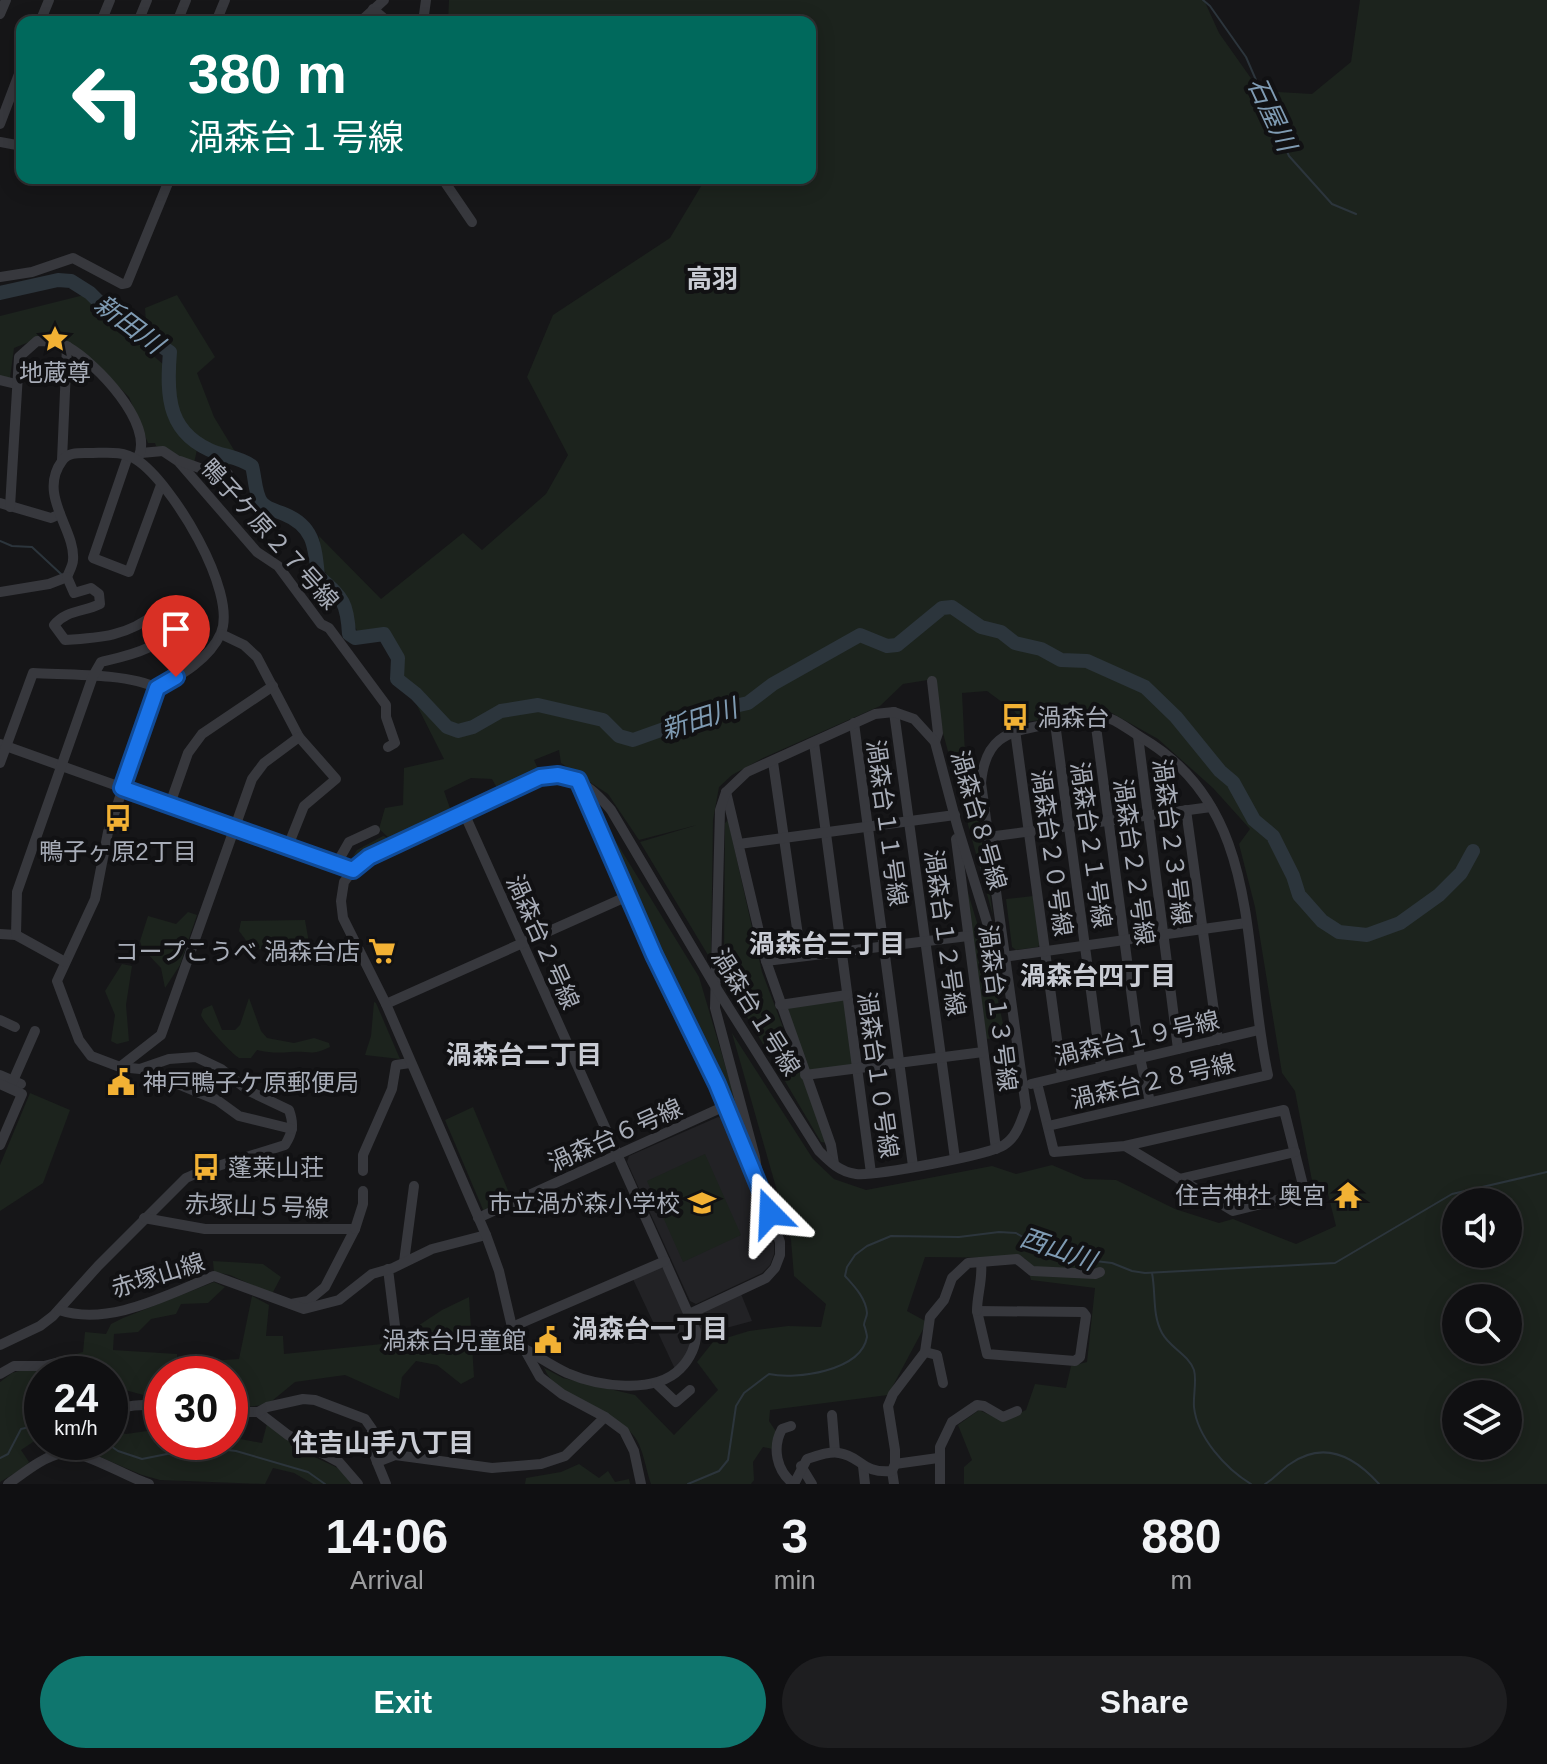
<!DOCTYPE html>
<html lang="en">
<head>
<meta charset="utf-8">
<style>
  body { margin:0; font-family:Arial,"Noto Sans JP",sans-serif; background:#1e1e20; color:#f1f3f6; height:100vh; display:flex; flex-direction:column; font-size:30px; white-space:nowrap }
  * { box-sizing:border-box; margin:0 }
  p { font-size:26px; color:#9c9d9f }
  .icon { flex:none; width:44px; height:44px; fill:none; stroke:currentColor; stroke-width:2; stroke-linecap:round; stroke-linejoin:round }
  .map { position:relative; height:1484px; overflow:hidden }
  .side { display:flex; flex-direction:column; background:#101012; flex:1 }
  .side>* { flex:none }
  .banner { position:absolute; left:16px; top:16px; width:800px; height:168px; border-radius:16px; box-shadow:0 4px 20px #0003,0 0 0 2px #303032; background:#00695c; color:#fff; overflow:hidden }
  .fabs { position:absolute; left:1442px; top:1188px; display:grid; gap:16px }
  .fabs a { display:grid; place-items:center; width:80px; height:80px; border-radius:50%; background:#101012; box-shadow:0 4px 20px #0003,0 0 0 2px #303032; font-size:40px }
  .speed { position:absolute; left:24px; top:1356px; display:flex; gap:16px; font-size:40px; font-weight:700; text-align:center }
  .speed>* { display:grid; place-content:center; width:104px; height:104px; border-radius:50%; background:#101012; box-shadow:0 4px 20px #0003,0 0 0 2px #303032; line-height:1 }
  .speed small { font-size:20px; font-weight:400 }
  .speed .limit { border:12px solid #d22; background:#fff; color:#111 }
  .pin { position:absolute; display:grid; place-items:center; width:68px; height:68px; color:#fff; margin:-82px -34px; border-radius:50% 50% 50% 0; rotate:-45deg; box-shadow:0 0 8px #0007 }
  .pin .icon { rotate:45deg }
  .me { position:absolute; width:88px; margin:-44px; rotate:339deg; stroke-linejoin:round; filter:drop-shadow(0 0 6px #0008) }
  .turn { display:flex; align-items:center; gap:28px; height:168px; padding:0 40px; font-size:36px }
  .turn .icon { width:104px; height:104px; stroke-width:2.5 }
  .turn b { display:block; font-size:56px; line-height:68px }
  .eta { display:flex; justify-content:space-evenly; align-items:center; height:136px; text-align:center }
  .eta b { font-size:48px; font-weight:700; line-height:56px }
  .cta { display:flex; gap:16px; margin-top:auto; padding:16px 40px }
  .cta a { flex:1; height:92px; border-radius:48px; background:#0f766e; color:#fff; font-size:32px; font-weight:700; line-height:92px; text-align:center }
  .cta a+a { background:#1e1e20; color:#f1f3f6 }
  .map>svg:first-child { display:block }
</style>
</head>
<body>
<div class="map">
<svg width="1547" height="1484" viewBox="0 0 1547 1484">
  <rect width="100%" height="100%" fill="#161618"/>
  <g fill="#222225">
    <polygon points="718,1117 725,1119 774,1244 774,1254 770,1265 762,1273 696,1304 690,1301 627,1162 629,1156"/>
    <polygon points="660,1267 665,1269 692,1332 688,1352 675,1369 633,1279"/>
    <polygon points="741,1294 752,1321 704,1334 700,1331 695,1318 697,1313"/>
  </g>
  <g fill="#1c231d" fill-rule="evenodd">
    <path d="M449 0H1204L1219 33 1260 91 1312 94 1351 62 1360 0H1547V1484H964V1467L972 1460 958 1425 979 1410 1003 1421 1026 1410 1035 1384 1066 1388 1071 1366 1087 1362 1095 1288 1031 1280 1025 1258 925 1257 907 1311 927 1322 888 1395 770 1410 769 1421 777 1433 773 1449 763 1447 753 1462 754 1480 751 1484H651C646 1470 643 1447 634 1436 611 1406 559 1403 544 1368L563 1378 635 1395 674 1435 718 1390 697 1362 713 1342 749 1331 788 1326 821 1327 826 1304 794 1276 791 1240 732 1033 813 1159 834 1179 866 1190 992 1166 1016 1174 1052 1165 1085 1179 1116 1180 1175 1209 1219 1223 1233 1219 1296 1244 1336 1226 1326 1186H1313L1295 1091 1282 1073 1255 907 1239 844 1250 829 1213 788 1158 739 1110 712 1024 722 1014 711 987 691 962 693 965 754 974 783 993 916 943 733 934 679 903 684 880 706 763 758 732 775 719 787 713 820 711 960 640 842 697 825 639 840 608 794 561 763 559 750 534 760 539 771 497 788 492 779 471 778 444 791 451 811 353 856 357 850 383 836 389 838 379 829 385 808 403 805 404 768 444 759 380 632 359 634 322 566 319 536 381 599 463 533 482 550 546 494 568 455 527 377 553 315 670 238 706 178H810V22H448ZM1456 1202H1508V1254H1456ZM1456 1298H1508V1350H1456ZM1456 1394H1508V1446H1456Z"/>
    <polygon points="84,295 165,366 173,352 146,324 145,308 177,295 215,357 197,373 214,417 237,455 229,465 211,453 197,450 194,463 156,446 155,443 148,443 129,397 100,368 54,332 14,348 10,378 0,376 0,316"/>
    <polygon points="728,820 762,972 827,1143 821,1142 747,1017 735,978 724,958 725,823"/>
    <polygon points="607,827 699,977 752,1156 737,1116 686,1013 605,831"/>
    <polygon points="959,863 991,969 1006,1037 986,1039"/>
    <polygon points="1033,896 1040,943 1038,947 1016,950 1012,947 1006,899"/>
    <polygon points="188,912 197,915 180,965 165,988 161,968 142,948 140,941 148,916 176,924"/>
    <polygon points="305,920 312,960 251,947 239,931 241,921"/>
    <polygon points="122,964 132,966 126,1005 129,1041 117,1044 111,1041 115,1015 105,991"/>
    <path d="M249 998 261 1031 267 1038 294 1043 314 1038 329 1043 330 1047C311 1056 311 1051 291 1052 278 1053 270 1053 257 1050L251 1058H239C231 1053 204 1024 201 1015L203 1009 212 1005 222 1030H235L240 1025Z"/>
    <polygon points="844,999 853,1065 807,1071 784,1008"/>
    <polygon points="374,1002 376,1003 400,1059 365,1055 371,1036"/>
    <polygon points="30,1093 70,1110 43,1183 0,1211 0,1165"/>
    <polygon points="473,1107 512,1200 484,1212 445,1120"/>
    <polygon points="705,1154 741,1235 683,1262 647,1181"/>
    <polygon points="213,1261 263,1264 281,1277 272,1294 230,1275 214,1272"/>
    <polygon points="214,1282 225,1287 208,1303 181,1304 176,1314 151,1319 138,1332 114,1334 113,1350 177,1354 177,1369 202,1372 208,1361 239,1359 252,1296 269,1305 266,1336 283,1336 284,1354 392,1343 442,1310 469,1297 474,1377 461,1384 437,1365 416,1361 402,1377 399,1399 345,1375 295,1382 267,1405 230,1408 230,1374 162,1374 162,1400 110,1386 110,1374 42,1374 42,1436 21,1450 29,1462 25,1467 0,1482 0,1382 12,1373 83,1352 85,1332 106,1334 111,1324 123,1318"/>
    <polygon points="267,1424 306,1453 338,1468 359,1484 313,1484 294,1473 273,1468 265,1484 160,1480 142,1475 93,1454 89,1448 98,1442 110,1442 110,1430 126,1434 161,1429 162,1442 230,1442 230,1437 262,1443"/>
    <polygon points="579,1464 599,1478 608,1471 615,1482 629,1479 630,1484 525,1484 526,1478 561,1472"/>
  </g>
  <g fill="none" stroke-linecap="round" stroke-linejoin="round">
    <g stroke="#2c353c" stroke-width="2">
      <polyline points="1203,0 1210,6 1246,57 1289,156 1332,204 1356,214"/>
      <polyline points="0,541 12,546 32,547 61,574"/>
      <path d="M1152 1273C1156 1293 1152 1315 1162 1333 1170 1348 1188 1354 1194 1370 1197 1381 1193 1395 1194 1407 1197 1437 1226 1469 1251 1484"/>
      <polyline points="105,1442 118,1451 142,1459 202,1447 236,1451 308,1472 325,1484"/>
      <polyline points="0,1458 8,1454 21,1429 42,1424"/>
      <path d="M688 1484 719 1471 728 1460 736 1406 744 1393 769 1374C796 1380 861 1371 867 1337 867 1335 865 1327 864 1325 864 1321 867 1317 867 1313 866 1298 854 1286 845 1276L847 1267 855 1255 867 1246 891 1236 959 1237 999 1232 1016 1233 1050 1252 1070 1258 1112 1263 1132 1271 1145 1273 1335 1263 1452 1194 1547 1172"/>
      <path d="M1265 1484C1274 1479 1281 1470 1290 1464 1324 1440 1354 1456 1379 1484"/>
    </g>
    <path stroke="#2c353c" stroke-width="14" d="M0 293 58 280 71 281 90 293 107 310 170 352C166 398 168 435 217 453 230 457 240 458 252 466 255 477 255 495 262 503 267 509 277 511 284 514 314 526 315 547 318 576 342 598 347 600 349 634L355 638 384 634 398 658 397 679 416 694 447 727 458 731 473 727 501 711 538 705 603 720 619 736 633 740 717 710 748 703 773 684 860 635 887 646 897 645 942 608 952 607 981 627 1001 632 1015 643 1041 649 1061 660 1087 661 1145 687 1176 717 1220 771 1233 782 1254 820 1273 836 1293 876 1299 895 1322 921 1339 932 1367 935 1400 923 1439 895 1461 873 1473 851"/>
    <g stroke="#37383d" stroke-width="10">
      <polyline points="373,9 387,21 408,22"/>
      <polyline points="0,14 6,0"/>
      <polyline points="40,22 49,0"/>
      <polyline points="101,22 110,0"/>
      <polyline points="138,22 147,0"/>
      <polyline points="177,22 186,0"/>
      <polyline points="216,22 225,0"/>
      <polyline points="360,22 384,0"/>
      <polyline points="423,22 426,0"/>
      <polyline points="0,124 22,66"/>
      <polyline points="0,142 22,146"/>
      <polyline points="442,178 472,222"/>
      <polyline points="0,277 32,272 73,258 122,284 127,283 170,178"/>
      <polyline points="0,380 16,384"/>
      <polyline points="141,453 163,451 178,461 257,552 278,566 321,624 329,628 386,705 386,717 395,743 388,747"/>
      <polyline points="128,456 93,558 129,572 161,485"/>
      <polyline points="62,460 67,346"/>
      <polyline points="180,461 219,475 228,474"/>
      <polyline points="0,503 51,518 60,514"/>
      <path d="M10 507 19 357 37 341C48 341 57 341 68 347 96 363 155 424 138 458"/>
      <path d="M0 592 49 584 67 577C69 572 73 565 73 560 76 530 37 495 62 461 68 452 79 453 89 453 106 453 122 450 137 460 172 483 238 592 221 633 209 660 181 675 157 688L108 832 95 899 57 981 79 1040 91 1056 120 1067 140 1069 169 1059 196 1057 221 1069 249 1091 289 1110C294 1124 293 1132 285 1145L202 1171 186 1178 98 1266 53 1316 40 1326 0 1345"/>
      <polyline points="221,634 244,645 257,657 299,737 336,779 304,806 288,846"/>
      <polyline points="932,681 938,733 935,742"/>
      <polyline points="894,712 955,1159"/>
      <polyline points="1095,719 1140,1058 1150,1102"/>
      <polyline points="854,723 913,1166"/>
      <polyline points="1055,723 1101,1066"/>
      <polyline points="1015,730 1062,1076"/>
      <polyline points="1138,736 1178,1049"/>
      <polyline points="814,743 871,1173"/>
      <polyline points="0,744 353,870"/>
      <polyline points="773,762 801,956"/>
      <path d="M0 763 33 673C67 675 127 673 157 688"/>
      <polyline points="578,781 654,955 717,1084 755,1175"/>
      <polyline points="726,792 766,961 831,1145 834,1164"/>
      <polyline points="170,804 188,753 202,734 273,686"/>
      <polyline points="1186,810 1218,1040"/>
      <path d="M464 813 665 1261 696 1331C697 1345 690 1359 680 1369 654 1395 597 1386 567 1373 552 1366 538 1356 523 1348"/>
      <polyline points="988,837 1211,807"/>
      <polyline points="956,839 996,1149"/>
      <polyline points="739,844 955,815"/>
      <polyline points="337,863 349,842 375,830"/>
      <polyline points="0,934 16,935 65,962"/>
      <path d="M16 935 17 892 93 676 101 662C122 657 173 648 170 619L156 613C128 636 100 638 65 640L54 625C66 610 84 612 100 604L99 594 91 588 74 593 67 577"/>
      <polyline points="766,961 968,936"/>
      <polyline points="386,1004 628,896"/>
      <polyline points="780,1005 847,995"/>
      <polyline points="0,1020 15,1027"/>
      <polyline points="120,1067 161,1035 252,779 264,763 299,737"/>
      <polyline points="0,1075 21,1084"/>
      <polyline points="805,1075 983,1052"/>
      <polyline points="13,1081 35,1031"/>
      <polyline points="1037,1083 1054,1152 1125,1146 1233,1211 1305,1193 1284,1110 1125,1146"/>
      <polyline points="0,1084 22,1094 0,1145"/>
      <polyline points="178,1084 217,1100 239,1116 292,1129"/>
      <polyline points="1031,1084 1259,1030"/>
      <polyline points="363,1171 363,1155 392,1089 396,1065 410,1063"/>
      <polyline points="1179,1179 1295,1152"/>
      <polyline points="144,1218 205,1229 355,1229 325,1287 308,1301 291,1304"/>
      <polyline points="478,1218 725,1106"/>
      <polyline points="355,1229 363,1204 363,1191"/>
      <polyline points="404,1262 414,1186"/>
      <polyline points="388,1269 396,1334"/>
      <path d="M59 1310C110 1327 168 1294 214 1276L304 1309 339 1300 372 1274 393 1268 432 1249 486 1235"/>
      <polygon points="977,1311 1083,1312 1086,1316 1080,1357 1075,1361 987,1354"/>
      <path d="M977 1311C977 1294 983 1280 981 1262"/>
      <polyline points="689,1314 766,1278 775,1268 780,1255 780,1242 759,1183 755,1157 715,1008 720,810 726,792 747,772 875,714 894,712 914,719 935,742 957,825 994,945 1003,957 1246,923"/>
      <polyline points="512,1327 665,1261"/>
      <polyline points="925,1352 937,1355 943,1383"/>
      <polyline points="0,1374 14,1366 44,1366 67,1360 73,1360 89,1374"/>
      <polyline points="656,1383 676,1402 690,1390"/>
      <polyline points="110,1392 115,1399 117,1409"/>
      <polyline points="230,1412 258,1412 288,1435 339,1462 358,1484"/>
      <polyline points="258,1412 267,1407 303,1399 315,1400 365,1419 372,1429 372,1448 377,1462"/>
      <polyline points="832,1415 835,1452"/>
      <path d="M110 1416C122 1403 145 1404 162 1406"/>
      <path d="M791 1426 782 1429C772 1447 776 1471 794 1484"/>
      <polyline points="75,1453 85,1442"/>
      <polyline points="895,1464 938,1458"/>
      <polyline points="801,1466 812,1484"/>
      <polyline points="863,1466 865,1484"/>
      <polyline points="892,1471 894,1484"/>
      <path d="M8 1484C24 1473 42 1457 62 1453 83 1449 126 1477 149 1484"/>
      <polyline points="386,1484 377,1462 395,1455 492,1468 541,1464 565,1456 605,1417"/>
      <path d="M641 1484 634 1451 624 1431 605 1417 562 1394 540 1377 512 1327 499 1271 486 1235 386 1004 343 918 341 901 344 882 353 870 369 857 540 777C575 774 589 784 611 810L715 986 819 1151C830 1162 840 1172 856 1174 875 1176 989 1155 1004 1145 1017 1137 1021 1121 1026 1108L981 783C985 739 1005 732 1044 725 1060 722 1096 715 1111 719 1121 723 1132 732 1142 738 1265 810 1241 955 1268 1075L1048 1126"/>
      <path d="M794 1484 807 1459C817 1456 829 1451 839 1453 861 1456 862 1474 892 1471L895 1464V1450L888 1406 893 1394 925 1352 930 1317 944 1300 952 1278 968 1263 1017 1259 1032 1271 1095 1274 1100 1272"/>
      <polyline points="940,1484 940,1447 952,1422 977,1405 984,1406 1003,1417 1017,1411"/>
    </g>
  </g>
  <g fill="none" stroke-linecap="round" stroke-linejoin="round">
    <g stroke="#114b97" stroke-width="20">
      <polyline id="route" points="176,677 157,688 122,788 353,870 369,857 540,777 558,775 578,780 654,955 717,1084 770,1213"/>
    </g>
    <use href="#route" stroke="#1a73e8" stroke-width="14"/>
  </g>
  <defs>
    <g id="sight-bare" transform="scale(2.16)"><path d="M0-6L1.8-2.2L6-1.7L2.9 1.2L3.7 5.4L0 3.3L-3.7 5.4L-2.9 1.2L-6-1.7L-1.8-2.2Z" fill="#f2b134" stroke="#111113" stroke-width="2.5" paint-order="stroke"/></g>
    <g id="bus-bare" transform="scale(2.16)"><path d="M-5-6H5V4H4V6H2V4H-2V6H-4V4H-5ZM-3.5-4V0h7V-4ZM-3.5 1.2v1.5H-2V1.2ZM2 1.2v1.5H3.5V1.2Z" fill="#f2b134" stroke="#111113" stroke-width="2.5" paint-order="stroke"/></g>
    <g id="supermarket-bare" transform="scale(2.16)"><path d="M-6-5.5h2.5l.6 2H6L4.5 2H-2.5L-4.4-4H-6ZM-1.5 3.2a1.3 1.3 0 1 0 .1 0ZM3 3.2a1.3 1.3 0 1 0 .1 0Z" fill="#f2b134" stroke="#111113" stroke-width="2.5" paint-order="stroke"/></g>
    <g id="civic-bare" transform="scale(2.16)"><path d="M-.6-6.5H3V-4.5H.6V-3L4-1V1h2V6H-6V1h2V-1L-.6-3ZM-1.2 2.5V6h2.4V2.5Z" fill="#f2b134" stroke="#111113" stroke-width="2.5" paint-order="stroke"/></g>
    <g id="temple-bare" transform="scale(2.16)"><path d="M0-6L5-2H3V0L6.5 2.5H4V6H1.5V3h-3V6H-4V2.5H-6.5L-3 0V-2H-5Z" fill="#f2b134" stroke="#111113" stroke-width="2.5" paint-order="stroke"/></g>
    <g id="school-bare" transform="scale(2.16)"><path d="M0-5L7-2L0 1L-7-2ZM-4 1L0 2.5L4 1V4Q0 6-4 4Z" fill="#f2b134" stroke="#111113" stroke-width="2.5" paint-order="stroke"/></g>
  </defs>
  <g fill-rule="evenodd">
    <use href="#sight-bare" x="55" y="339"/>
    <use href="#bus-bare" x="1015" y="717"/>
    <use href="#bus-bare" x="118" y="818"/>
    <use href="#supermarket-bare" x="382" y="951"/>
    <use href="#civic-bare" x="121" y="1082"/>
    <use href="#bus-bare" x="206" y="1167"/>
    <use href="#temple-bare" x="1348" y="1195"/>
    <use href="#school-bare" x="702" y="1203"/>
    <use href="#civic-bare" x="548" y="1340"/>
  </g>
  <g text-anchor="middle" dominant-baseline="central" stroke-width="8" stroke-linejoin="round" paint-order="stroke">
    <g font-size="24" fill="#a8adb8" stroke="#111113" text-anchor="end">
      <text x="55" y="372" text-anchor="middle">地蔵尊</text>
      <text x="1037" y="717" text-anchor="start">渦森台</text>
      <text x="118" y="851" text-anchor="middle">鴨子ヶ原2丁目</text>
      <text x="360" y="951">コープこうべ 渦森台店</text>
      <text x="143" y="1082" text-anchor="start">神戸鴨子ケ原郵便局</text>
      <text x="228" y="1167" text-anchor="start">蓬莱山荘</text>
      <text x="1326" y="1195">住吉神社 奥宮</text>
      <text x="680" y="1203">市立渦が森小学校</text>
      <text x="526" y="1340">渦森台児童館</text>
    </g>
    <g font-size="24" fill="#a8adb8" stroke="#111113">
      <text transform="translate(270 534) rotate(48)">鴨子ケ原２７号線</text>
      <text transform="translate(979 820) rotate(74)">渦森台８号線</text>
      <text transform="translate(887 823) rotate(82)">渦森台１１号線</text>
      <text transform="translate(1172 842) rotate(83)">渦森台２３号線</text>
      <text transform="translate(1091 845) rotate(82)">渦森台２１号線</text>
      <text transform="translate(1052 853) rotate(82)">渦森台２０号線</text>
      <text transform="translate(1134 862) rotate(82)">渦森台２２号線</text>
      <text transform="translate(945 933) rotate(82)">渦森台１２号線</text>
      <text transform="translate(543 942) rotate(66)">渦森台２号線</text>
      <text transform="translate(998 1008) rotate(83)">渦森台１３号線</text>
      <text transform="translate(756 1012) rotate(58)">渦森台１号線</text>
      <text transform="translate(1137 1038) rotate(-13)">渦森台１９号線</text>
      <text transform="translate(878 1075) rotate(82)">渦森台１０号線</text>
      <text transform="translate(1153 1081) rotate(-13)">渦森台２８号線</text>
      <text transform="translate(615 1135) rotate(-24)">渦森台６号線</text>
      <text transform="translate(257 1206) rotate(2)">赤塚山５号線</text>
      <text transform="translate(158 1275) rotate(-17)">赤塚山線</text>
    </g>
    <g font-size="26" font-style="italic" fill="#7f9bb3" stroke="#111113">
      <text transform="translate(1272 114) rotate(65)">石屋川</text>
      <text transform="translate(129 324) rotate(37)">新田川</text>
      <text transform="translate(699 719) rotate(-18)">新田川</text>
      <text transform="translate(1058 1249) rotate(19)">西山川</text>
    </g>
    <g font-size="26" font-weight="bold" fill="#c9ccd4" stroke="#111113">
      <text x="712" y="279">高羽</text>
      <text x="827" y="944">渦森台三丁目</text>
      <text x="1098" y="976">渦森台四丁目</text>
      <text x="524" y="1055">渦森台二丁目</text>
      <text x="650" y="1329">渦森台一丁目</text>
      <text x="383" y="1443">住吉山手八丁目</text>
    </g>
  </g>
</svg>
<div class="fabs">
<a><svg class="icon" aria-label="sound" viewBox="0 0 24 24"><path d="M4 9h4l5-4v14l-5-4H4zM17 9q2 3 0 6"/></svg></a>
<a><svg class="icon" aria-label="search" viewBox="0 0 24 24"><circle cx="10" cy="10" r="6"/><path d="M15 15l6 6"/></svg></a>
<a><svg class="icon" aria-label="layers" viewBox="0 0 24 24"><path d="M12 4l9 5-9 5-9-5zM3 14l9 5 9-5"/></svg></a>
</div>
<div class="speed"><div>24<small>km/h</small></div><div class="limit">30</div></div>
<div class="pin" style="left:176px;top:677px;background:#d93025"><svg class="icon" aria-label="arrive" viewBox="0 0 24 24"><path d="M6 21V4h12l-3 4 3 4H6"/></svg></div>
<svg class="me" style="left:770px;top:1213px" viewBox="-20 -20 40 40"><path d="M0-17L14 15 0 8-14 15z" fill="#1a73e8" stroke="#fff" stroke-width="4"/></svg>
<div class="banner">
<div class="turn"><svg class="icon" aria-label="left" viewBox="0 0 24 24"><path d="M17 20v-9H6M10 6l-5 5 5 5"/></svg><div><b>380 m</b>渦森台１号線</div></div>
</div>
</div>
<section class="side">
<div class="eta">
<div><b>14:06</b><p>Arrival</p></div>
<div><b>3</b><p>min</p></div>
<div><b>880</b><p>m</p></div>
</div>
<div class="cta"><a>Exit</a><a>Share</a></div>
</section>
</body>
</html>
